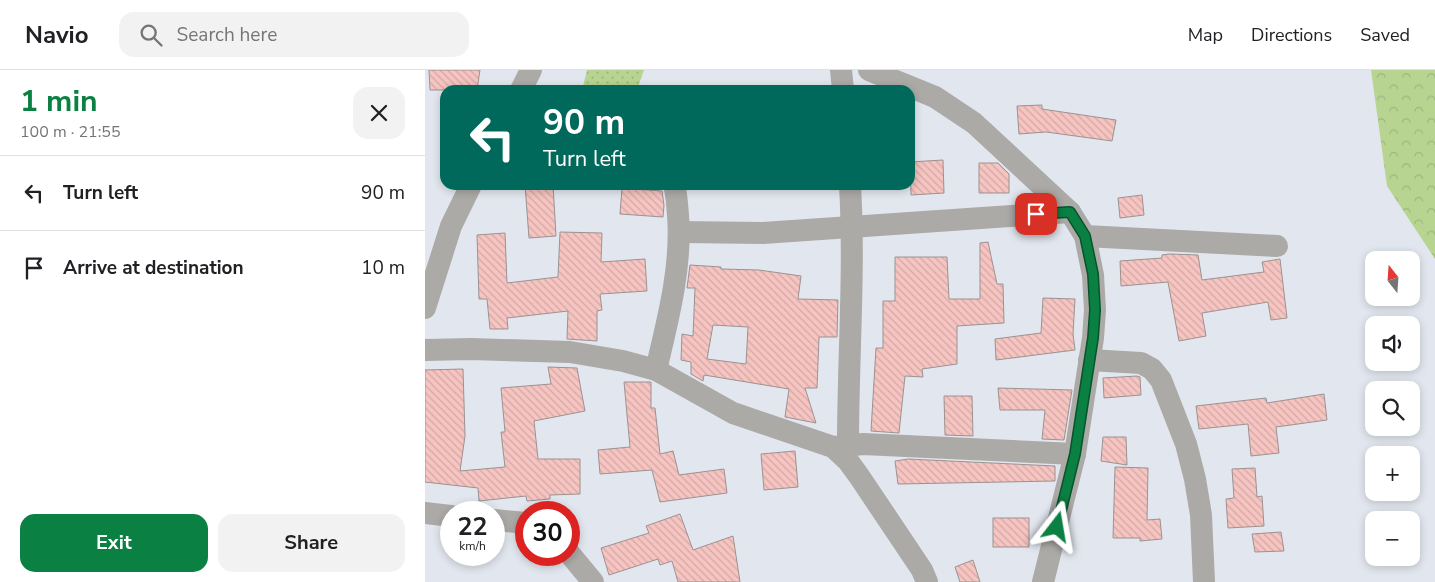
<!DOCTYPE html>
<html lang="en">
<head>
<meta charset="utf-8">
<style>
  body { margin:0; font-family:"Nunito Sans",sans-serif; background:#f2f2f2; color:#202124; height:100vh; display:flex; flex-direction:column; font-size:19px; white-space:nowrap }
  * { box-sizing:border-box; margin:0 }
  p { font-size:16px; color:#757577 }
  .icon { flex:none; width:28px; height:28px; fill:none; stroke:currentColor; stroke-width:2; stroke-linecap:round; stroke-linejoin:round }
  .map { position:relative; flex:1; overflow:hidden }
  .panel { display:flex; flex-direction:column; background:#fff; width:425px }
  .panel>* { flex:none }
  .hud { position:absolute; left:15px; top:15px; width:475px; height:105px; border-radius:15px; box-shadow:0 2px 8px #0003; background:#00695c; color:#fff; overflow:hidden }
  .needle { width:32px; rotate:343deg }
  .tools { position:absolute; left:940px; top:181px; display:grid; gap:10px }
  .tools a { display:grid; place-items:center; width:55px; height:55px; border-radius:10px; background:#fff; box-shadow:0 2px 8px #0003; font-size:25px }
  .speed { position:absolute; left:15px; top:431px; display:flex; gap:10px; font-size:25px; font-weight:700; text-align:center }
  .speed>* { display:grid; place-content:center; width:65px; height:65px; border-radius:50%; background:#fff; box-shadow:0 2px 8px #0003; line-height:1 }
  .speed small { font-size:12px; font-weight:400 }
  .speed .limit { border:8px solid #d22; background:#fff; color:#111 }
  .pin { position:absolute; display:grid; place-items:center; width:42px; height:42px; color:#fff; margin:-21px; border-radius:10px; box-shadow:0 2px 8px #0006 }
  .me { position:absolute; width:55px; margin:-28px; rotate:14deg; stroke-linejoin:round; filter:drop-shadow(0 0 4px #0008) }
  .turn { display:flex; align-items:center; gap:18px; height:105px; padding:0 20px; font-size:22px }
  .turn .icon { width:65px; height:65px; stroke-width:2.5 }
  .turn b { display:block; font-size:35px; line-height:42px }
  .round { display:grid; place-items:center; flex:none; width:52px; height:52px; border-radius:15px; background:#f2f2f2 }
  .headline { display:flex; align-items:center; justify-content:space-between; height:85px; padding:0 20px }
  h1 { font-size:30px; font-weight:700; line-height:38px; color:#0b8043 }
  .button { display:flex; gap:10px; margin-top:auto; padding:10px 20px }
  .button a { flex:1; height:58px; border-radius:15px; background:#0b8043; color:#fff; font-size:20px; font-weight:700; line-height:58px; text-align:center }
  .button a+a { background:#f2f2f2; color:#202124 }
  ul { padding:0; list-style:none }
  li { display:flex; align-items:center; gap:15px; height:75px; padding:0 20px; border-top:1px solid #e0e0e0 }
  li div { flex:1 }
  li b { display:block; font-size:19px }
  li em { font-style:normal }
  header { display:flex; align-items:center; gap:30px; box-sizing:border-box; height:70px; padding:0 25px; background:#fff; border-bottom:1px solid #e0e0e0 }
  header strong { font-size:24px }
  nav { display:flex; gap:28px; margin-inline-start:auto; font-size:18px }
  .search { width:350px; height:45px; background:#f2f2f2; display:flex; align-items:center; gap:12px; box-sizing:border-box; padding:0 18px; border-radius:15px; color:#757577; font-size:19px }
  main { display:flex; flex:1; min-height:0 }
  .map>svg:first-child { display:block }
</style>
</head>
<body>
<header>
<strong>Navio</strong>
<div class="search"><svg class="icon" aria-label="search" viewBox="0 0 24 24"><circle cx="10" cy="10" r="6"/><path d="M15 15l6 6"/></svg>Search here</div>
<nav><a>Map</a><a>Directions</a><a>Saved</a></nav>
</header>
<main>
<section class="panel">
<div class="headline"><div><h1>1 min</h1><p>100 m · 21:55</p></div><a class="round"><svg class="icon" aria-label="close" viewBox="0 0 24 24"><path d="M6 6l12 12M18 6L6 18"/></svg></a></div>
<ul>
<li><svg class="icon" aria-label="left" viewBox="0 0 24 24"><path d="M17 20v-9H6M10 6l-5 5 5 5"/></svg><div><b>Turn left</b></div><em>90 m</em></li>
<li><svg class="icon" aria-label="arrive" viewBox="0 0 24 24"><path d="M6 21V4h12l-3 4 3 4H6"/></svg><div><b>Arrive at destination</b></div><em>10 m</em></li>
</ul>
<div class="button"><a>Exit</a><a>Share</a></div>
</section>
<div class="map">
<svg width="1010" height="512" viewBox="0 0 1010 512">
  <defs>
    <pattern id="grass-dots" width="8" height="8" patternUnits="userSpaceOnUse" patternTransform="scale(1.25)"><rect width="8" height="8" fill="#b8d491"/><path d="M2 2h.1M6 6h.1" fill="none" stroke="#9eb67d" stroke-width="1.8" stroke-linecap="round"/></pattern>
    <pattern id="forest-crowns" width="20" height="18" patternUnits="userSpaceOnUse" patternTransform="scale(1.25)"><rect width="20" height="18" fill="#b8d491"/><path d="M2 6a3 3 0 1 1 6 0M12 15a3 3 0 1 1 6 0" fill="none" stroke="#9eb67d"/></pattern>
    <pattern id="building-back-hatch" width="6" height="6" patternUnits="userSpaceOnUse" patternTransform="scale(1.25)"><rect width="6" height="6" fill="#f6c4c1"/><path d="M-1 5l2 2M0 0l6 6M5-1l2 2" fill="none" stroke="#d3a8a6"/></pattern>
  </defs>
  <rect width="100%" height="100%" fill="#e2e7ef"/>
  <polygon fill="url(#grass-dots)" points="162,0 219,0 212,20 187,20 158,16"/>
  <polygon fill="url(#forest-crowns)" points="946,0 1010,0 1010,189 962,116"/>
  <g fill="url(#building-back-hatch)" stroke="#9b9291" fill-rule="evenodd">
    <polygon points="4,0 55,0 52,20 5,20"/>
    <polygon points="617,35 617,39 691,50 687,71 621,62 594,64 592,36"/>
    <polygon points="518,90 519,123 486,125 485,92"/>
    <polygon points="554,93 573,93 584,104 584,123 554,123"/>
    <polygon points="100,115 128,115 131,166 104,168"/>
    <polygon points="197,118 237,121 239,135 238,147 195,144"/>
    <polygon points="717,125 719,145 695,148 693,128"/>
    <polygon points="135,162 177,163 176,192 220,189 222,221 175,224 177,240 172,241 172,271 142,269 143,241 82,248 83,259 65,259 62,229 54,229 52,165 80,163 82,213 133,207"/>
    <polygon points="563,172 572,214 578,214 579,253 532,256 532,294 497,299 498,307 480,306 474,363 446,361 451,278 458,278 458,231 470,231 470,187 522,187 524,229 555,229 555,173"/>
    <polygon points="744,184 773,185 777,210 839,202 837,192 855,189 862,248 846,250 843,232 777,243 781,266 754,271 743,212 696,216 695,191 737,188 737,185"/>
    <path d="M265 195 296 197V199L334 200 376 206 373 229 413 230 412 267H394L392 318H380L391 353 360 347 364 319 279 305 278 311 266 304V292L256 290 257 264 268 266 270 218H262ZM288 255 323 257 321 294 282 289Z"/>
    <polygon points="618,228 650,229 648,264 650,280 571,290 570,269 616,263"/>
    <polygon points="123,297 152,298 160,341 109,351 113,389 155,389 155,424 125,425 125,429 102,431 101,426 54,431 53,418 0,412 0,300 38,299 40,366 35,401 80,397 76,362 80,362 76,318 126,314"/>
    <polygon points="712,306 715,307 716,325 679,328 678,308"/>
    <polygon points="199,312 226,312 226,338 230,338 235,384 248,381 254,405 299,399 302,423 235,432 227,400 175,404 173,380 205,377"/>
    <polygon points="573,318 647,320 639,370 617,369 620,340 575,340"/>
    <polygon points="899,324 902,350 851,357 854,383 826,386 823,354 774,359 771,336 841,328 842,333"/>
    <polygon points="519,326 547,326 548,366 520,365"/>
    <polygon points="678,367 701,367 702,395 676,391"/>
    <polygon points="370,381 373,417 339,420 336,384"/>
    <polygon points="483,389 630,396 630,411 473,414 470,391"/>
    <polygon points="690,397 723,398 722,450 735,449 737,469 715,471 715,468 688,468"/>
    <polygon points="830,398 832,427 837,426 839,456 803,458 801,429 809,428 807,399"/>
    <polygon points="255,444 268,480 308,466 315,512 253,512 247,491 235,495 233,489 184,505 176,478 224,463 221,456"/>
    <rect x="568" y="448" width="36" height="29"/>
    <polygon points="856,462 859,481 830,482 827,464"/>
    <polygon points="548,490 555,512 535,512 530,497"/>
  </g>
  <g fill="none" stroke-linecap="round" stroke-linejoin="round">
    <g stroke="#acaaa7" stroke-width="22">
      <polyline points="416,0 418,20"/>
      <polyline points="444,0 510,27 549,53 645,142 660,166 668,205 670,240 668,268 650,384 618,512"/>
      <polyline points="96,20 106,0"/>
      <polyline points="254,162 338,163 645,142"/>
      <polyline points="660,166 852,176"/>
      <polyline points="0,238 26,156 46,115"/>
      <polyline points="0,280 46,279 145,282 198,291 231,300 308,343 408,377 423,391 434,406 497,500 502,512"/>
      <polyline points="664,290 716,293 727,299 736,310 761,374 770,409 776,445 779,512"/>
      <path d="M231 300C243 249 257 197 253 145 252 135 252 125 249 115"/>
      <path d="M423 374C423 288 430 201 425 115"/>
      <polyline points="409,377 438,374 650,384"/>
      <polyline points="0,443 26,446"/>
      <polyline points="69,450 101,453"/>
      <polyline points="144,483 168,512"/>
    </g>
  </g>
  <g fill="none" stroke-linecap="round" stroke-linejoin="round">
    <g stroke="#07532c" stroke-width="12">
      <polyline id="route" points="611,144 645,142 660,166 668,204 670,240 668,268 650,384 632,457"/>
    </g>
    <use href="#route" stroke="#0b8043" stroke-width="9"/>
  </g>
</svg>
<div class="tools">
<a><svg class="needle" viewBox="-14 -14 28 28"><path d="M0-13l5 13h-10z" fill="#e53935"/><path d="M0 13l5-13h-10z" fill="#757577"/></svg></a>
<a><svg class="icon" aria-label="sound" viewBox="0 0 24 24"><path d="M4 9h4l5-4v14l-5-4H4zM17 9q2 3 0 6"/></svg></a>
<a><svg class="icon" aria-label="search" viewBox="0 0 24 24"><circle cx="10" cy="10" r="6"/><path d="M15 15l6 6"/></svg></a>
<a>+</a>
<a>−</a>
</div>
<div class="speed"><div>22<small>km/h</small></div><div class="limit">30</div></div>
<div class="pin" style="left:611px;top:144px;background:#d93025"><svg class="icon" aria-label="arrive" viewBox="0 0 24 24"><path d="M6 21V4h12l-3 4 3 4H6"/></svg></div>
<svg class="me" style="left:632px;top:457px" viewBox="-20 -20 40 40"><path d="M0-17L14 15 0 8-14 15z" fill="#0b8043" stroke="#fff" stroke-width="4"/></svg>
<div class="hud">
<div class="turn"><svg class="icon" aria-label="left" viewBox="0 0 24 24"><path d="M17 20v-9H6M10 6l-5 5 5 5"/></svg><div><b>90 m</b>Turn left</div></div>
</div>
</div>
</main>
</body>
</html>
